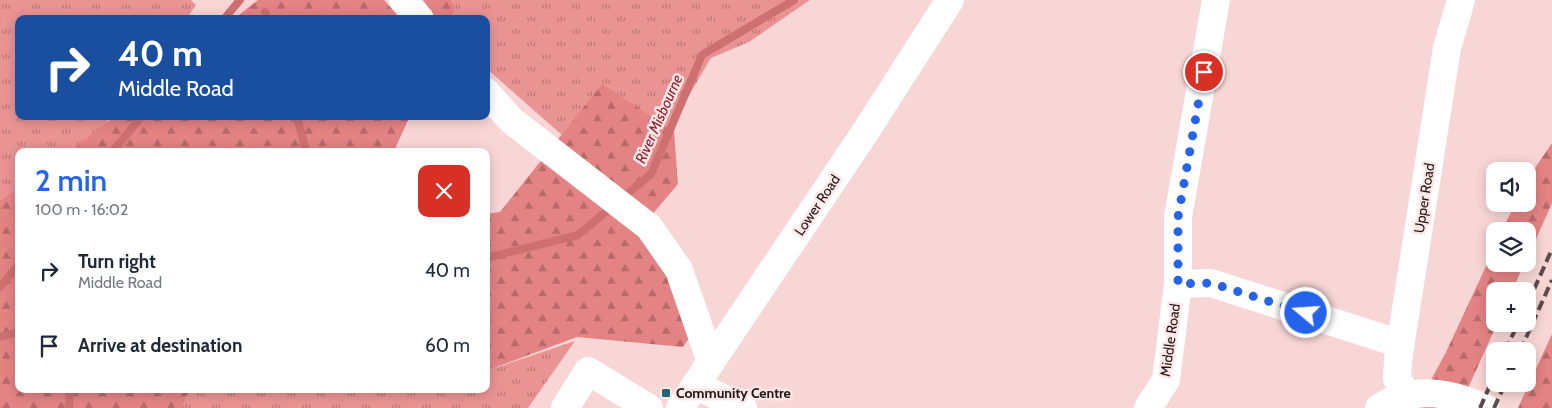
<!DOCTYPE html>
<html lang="en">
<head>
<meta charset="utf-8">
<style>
  body { margin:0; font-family:Cabin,sans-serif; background:#f6f6f7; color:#1f2937; height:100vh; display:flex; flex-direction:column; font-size:19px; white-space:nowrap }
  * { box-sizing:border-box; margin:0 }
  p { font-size:16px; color:#747a83 }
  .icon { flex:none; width:28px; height:28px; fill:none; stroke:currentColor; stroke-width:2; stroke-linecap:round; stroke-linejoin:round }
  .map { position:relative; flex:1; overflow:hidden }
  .panel { position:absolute; left:15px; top:148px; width:475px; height:245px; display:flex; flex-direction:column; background:#fff; border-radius:10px; box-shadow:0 2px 12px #0003 }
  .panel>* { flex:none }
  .guide { position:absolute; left:15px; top:15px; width:475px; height:105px; border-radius:10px; box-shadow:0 2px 12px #0003; background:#1a4fa0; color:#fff; overflow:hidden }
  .buttons { position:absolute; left:1486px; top:162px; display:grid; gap:10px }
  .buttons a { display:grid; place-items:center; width:50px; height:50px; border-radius:10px; background:#fff; box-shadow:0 2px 12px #0003; font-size:25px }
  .pin { position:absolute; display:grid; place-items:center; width:42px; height:42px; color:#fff; margin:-21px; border:2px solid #fff; border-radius:50%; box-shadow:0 1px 5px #0007 }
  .me { position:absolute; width:55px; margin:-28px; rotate:288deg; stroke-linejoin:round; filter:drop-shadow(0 0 4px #0008) }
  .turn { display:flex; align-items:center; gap:18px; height:105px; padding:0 20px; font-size:22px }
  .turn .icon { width:65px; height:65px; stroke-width:2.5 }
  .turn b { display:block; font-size:35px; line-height:42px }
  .round { display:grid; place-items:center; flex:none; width:52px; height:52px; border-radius:10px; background:#f6f6f7 }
  .head { display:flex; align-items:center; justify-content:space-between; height:85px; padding:0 20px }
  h1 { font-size:30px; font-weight:600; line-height:38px; color:#2563eb }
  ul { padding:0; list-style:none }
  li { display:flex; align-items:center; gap:15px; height:75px; padding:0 20px }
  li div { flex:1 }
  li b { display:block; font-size:19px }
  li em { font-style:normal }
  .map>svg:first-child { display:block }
</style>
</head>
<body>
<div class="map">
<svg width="1552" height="408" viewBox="0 0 1552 408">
  <defs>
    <pattern id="grass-tufts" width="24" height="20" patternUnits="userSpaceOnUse" patternTransform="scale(1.25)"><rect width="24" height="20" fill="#ea9393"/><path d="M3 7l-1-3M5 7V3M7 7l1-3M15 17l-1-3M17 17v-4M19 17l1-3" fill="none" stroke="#bd7777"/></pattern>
    <pattern id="forest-firs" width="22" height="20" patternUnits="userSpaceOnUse" patternTransform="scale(1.25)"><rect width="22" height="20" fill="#e48384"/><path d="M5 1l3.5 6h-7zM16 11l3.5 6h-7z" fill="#b86a6b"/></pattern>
  </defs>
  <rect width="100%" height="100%" fill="#f8d6d5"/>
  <g fill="url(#grass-tufts)">
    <polygon points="0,0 191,0 196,5 186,19 19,19 19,116 111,116 104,126 70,151 19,151 19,187 0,200"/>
    <polygon points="451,0 810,0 749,42 711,58 685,102 674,131 602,85 562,135 486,68 486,19 451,19 456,7"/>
    <polygon points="575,341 528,408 182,408 190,389 486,389 486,371"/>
  </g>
  <g fill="url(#forest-firs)">
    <polygon points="258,0 384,0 401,19 234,19"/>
    <polygon points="423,0 451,0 456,7 451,19 436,19"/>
    <polygon points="602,84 674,131 678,184 645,223 698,325 683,347 577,337 486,371 486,214 500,212"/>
    <polygon points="115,116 410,116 394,151 70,151"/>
    <polygon points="1552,143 1552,203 1528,257 1528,231 1502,231 1515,204 1528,204 1528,178"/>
    <polygon points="19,187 19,389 190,389 182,408 0,408 0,200"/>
    <polygon points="1495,247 1495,264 1524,264 1512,291 1495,291 1495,324 1497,324 1459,408 1416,408 1446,352"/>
    <polygon points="1552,334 1552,408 1518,408"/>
  </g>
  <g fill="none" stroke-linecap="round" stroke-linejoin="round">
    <g stroke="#ce7071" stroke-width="8">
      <polyline points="265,12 267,19"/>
      <polyline points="224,19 240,0"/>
      <polyline points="297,116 306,151"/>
      <polyline points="113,151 142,116"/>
      <polyline points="486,258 578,235 651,174 702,55 794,0"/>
      <polyline points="0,287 19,264"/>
      <polyline points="0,337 19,332"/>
      <polyline points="69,408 70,389"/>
    </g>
    <g stroke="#fff" stroke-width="28">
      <polyline points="403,0 420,19"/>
      <polyline points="486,92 511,120 649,227 679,270 711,362"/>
      <polyline points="1178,284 1211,283 1401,344"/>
      <polyline points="695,385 743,408"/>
      <polyline points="1407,395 1397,379 1398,360 1447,48 1461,0"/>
      <polyline points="565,408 588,371 649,408"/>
      <polyline points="680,408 864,134 950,0"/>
      <polyline points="1148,408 1166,380 1178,284 1178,217 1216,0"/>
      <path d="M1379 408C1414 385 1449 392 1485 408"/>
    </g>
    <g stroke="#5e4c4c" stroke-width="4" stroke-dasharray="10 5" stroke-linecap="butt">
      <polyline points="1528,303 1552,249"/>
      <polyline points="1505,351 1518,324"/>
      <polyline points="1520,351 1552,280"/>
      <polyline points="1480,408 1495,374"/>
      <polyline points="1494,408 1505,384"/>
    </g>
  </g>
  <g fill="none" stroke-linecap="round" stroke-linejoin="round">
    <polyline stroke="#2563eb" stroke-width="9" stroke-dasharray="0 16.2" points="1204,72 1178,217 1178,284 1211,283 1306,313"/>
  </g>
  <rect fill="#206676" stroke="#fce7e6" stroke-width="2" x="661" y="388" width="10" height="10" rx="2.5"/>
  <g text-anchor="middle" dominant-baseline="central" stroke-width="5" stroke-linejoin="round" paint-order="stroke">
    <g font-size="14" fill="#211515" stroke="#fce7e6">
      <text transform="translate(1424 198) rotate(-81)">Upper Road</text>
      <text transform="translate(817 205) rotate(-56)">Lower Road</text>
      <text transform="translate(1170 340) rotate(-82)">Middle Road</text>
    </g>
    <g font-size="14" font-weight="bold" fill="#211515" stroke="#fce7e6" text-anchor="start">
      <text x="676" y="393">Community Centre</text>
    </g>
    <g font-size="15" font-style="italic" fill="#92202d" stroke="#fce7e6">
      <text transform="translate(659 119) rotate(-66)">River Misbourne</text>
    </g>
  </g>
</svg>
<div class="buttons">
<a><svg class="icon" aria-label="sound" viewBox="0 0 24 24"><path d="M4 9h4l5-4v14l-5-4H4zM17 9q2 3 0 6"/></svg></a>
<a><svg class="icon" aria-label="layers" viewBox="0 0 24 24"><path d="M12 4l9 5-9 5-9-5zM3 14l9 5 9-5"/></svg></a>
<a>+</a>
<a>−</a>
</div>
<div class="pin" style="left:1204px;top:72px;background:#d93025"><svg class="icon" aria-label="arrive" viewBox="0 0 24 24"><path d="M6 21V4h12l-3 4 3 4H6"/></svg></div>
<svg class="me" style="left:1306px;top:313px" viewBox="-20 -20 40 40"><circle r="17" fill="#2563eb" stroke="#fff" stroke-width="3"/><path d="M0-11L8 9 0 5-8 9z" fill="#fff"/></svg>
<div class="guide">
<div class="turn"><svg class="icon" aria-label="right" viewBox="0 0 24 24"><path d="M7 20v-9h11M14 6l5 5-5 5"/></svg><div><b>40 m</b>Middle Road</div></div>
</div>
<section class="panel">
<div class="head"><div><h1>2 min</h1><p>100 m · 16:02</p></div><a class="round" style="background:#d93025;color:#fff"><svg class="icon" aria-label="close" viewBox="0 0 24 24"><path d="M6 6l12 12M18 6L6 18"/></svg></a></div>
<ul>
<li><svg class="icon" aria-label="right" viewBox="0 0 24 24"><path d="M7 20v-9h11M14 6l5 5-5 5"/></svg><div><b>Turn right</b><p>Middle Road</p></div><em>40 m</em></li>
<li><svg class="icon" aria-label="arrive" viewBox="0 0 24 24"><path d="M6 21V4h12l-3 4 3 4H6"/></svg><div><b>Arrive at destination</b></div><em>60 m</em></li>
</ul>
</section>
</div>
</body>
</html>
